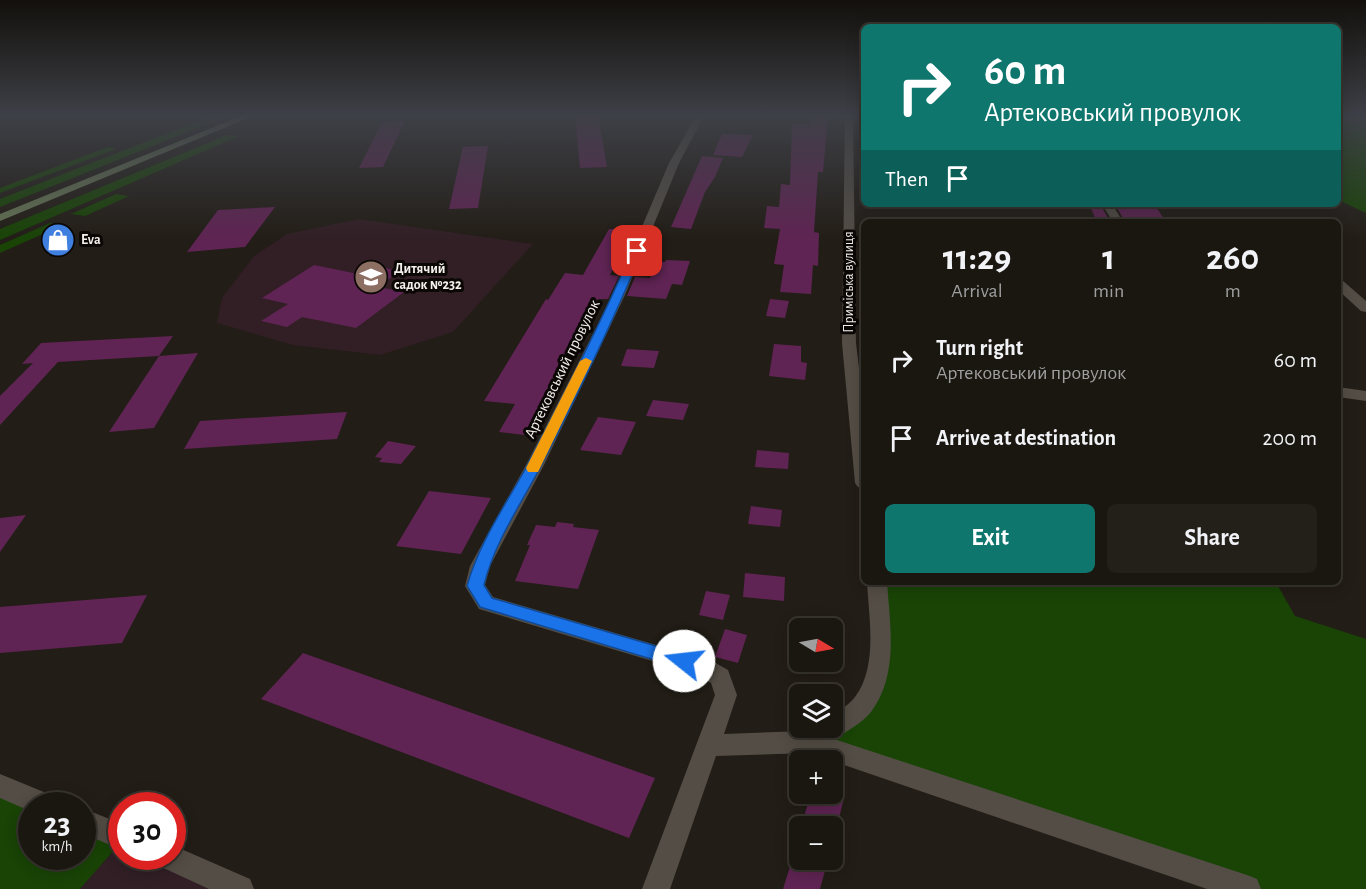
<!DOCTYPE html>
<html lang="en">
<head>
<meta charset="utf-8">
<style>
  body { margin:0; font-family:"Alegreya Sans",sans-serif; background:#231f19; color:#f1f3f6; height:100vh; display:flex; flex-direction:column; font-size:22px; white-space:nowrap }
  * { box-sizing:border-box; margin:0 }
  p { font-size:20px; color:#9f9f9f }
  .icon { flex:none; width:33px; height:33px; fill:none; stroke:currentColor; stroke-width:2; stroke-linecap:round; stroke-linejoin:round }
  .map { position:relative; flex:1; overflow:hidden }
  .sheet { position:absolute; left:861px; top:219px; width:480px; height:366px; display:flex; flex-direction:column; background:#1a1610; border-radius:9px; box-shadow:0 3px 15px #0003,0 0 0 2px #383530 }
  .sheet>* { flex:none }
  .hud { position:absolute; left:861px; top:24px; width:480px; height:183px; border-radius:9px; box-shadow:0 3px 15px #0003,0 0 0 2px #383530; background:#0f766e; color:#fff; overflow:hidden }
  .needle { width:39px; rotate:100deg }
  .tools { position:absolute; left:789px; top:618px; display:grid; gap:12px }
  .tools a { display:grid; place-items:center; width:54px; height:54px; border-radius:9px; background:#1a1610; box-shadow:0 3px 15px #0003,0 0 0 2px #383530; font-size:30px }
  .speed { position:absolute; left:18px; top:792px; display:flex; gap:12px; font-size:30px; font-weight:700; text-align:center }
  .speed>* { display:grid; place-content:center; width:78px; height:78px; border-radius:50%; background:#1a1610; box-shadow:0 3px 15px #0003,0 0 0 2px #383530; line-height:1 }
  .speed small { font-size:15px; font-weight:400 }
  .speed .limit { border:9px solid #d22; background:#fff; color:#111 }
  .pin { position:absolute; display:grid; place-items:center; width:51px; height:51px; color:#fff; margin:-26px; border-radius:12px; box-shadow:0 3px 9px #0006 }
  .me { position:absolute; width:66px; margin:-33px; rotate:286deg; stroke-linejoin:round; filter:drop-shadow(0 0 4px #0008) }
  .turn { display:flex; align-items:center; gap:21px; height:126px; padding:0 24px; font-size:27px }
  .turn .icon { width:78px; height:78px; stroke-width:2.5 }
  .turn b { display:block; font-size:42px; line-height:51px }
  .then { display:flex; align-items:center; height:57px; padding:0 24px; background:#0003; gap:12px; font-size:22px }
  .eta { display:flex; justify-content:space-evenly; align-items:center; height:102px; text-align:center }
  .eta b { font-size:36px; font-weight:700; line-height:42px }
  .button { display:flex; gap:12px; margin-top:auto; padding:12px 24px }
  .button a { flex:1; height:69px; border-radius:9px; background:#0f766e; color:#fff; font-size:24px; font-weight:700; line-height:69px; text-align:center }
  .button a+a { background:#231f19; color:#f1f3f6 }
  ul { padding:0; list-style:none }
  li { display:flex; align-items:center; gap:18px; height:78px; padding:0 24px }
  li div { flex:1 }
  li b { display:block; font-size:22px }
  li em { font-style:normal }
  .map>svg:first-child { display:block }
</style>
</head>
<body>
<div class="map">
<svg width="1366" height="889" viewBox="0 0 1366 889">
  <rect width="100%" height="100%" fill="#221d16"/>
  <g fill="#311f25">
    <polygon points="359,219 533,244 453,332 380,355 293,345 217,323 222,298 254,256 287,234"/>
    <polygon points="121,842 122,856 166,857 240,889 80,889"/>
  </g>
  <g fill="#194406">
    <polygon points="211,116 228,116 0,207 0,199"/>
    <polygon points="1338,116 1366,118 1366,213 1338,200"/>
    <polygon points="227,135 239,136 0,240 0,229"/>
    <polygon points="108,147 116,149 0,193 0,188"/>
    <polygon points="116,194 129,196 85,216 71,214"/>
    <polygon points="50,223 63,225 0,253 0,245"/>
    <polygon points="877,582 1266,582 1278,586 1295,616 1366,639 1366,889 1247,889 809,742 843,721 876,680"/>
    <polygon points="0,786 32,806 32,856 82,856 83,820 121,842 80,889 0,889"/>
  </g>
  <g fill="#5f2453">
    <polygon points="575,116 598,116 607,167 580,168"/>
    <polygon points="811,116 828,116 823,172 818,172 814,232 819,233 818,266 813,265 811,294 780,292 784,265 774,264 780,229 764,228 767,206 779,207 781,184 790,185 792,124 810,125"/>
    <polygon points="405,121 383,167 359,168 382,122"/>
    <polygon points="722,134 753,135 742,157 713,155"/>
    <polygon points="488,146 478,208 449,209 463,147"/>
    <polygon points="702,156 723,158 715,177 705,192 691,229 671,227"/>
    <polygon points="1089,204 1100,204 1110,222 1097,222"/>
    <polygon points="1115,204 1154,204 1166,222 1125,222"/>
    <polygon points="275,207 245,247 187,252 218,210"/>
    <polygon points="609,229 633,230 610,275 619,276 608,299 598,299 575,342 573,342 524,435 499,432 515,404 484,401 546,299 548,300 565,273 583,275"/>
    <polygon points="666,260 690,261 682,285 672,284 666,299 627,296 635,277 650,278 657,262 665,262"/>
    <polygon points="314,265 363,275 375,266 400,271 378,287 404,292 356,328 302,317 287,327 261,321 288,304 262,298"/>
    <polygon points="770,299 789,301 785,318 766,316"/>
    <polygon points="173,336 159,356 58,362 0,425 0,396 33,363 22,364 41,343"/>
    <polygon points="774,344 801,346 801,362 807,363 805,380 769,376"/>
    <polygon points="627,349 659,351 654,368 621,366"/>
    <polygon points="198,353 154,428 109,432 159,356"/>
    <polygon points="653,400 689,404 683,420 646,416"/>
    <polygon points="347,412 337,439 184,449 200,421"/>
    <polygon points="598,417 636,422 621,455 580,450"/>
    <polygon points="388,441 416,446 401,464 379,462 382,458 375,457"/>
    <polygon points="757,450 789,453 788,469 755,467"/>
    <polygon points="429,491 491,498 461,554 396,546"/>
    <polygon points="751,506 782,510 780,527 748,524"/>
    <polygon points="26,515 0,552 0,518"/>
    <polygon points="557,522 574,524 573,527 599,530 578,589 515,581 530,545 527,545 536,525 555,527"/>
    <polygon points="745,573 785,577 784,601 743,597"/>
    <polygon points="706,591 730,595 723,620 699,615"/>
    <polygon points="147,595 122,643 0,653 0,607"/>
    <polygon points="725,629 747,635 738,663 715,657"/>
    <polygon points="303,653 655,778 629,838 261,699"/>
    <polygon points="811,794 845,794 837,826 801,826"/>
    <polygon points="792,860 828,860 820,889 783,889"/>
  </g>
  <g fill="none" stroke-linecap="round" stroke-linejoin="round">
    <g fill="#534d45" fill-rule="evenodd">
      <path d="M696 116H704L679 163 625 295 544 465 490 566 485 585 493 597 714 662 728 670 737 695 724 734 806 731 812 728H832V715C840 710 850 704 855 697 878 666 869 619 867 582H887C890 626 899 674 871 712 862 723 846 732 834 739L1247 875 1257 879 1261 889H1207L809 753 716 756 670 889H642L715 695 711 683 699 675 479 609 465 586 470 566 526 465 613 295 669 163Z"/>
      <polygon points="845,116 853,116 856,343 864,410 864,489 858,487 855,483 842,343"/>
      <polygon points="1102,204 1112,204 1123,222 1113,222"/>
      <polygon points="1338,279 1342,280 1366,301 1366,312 1361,311 1338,290"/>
      <polygon points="1338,387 1366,391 1366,401 1338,397"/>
      <polygon points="0,774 56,797 60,806 32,806 32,812 0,798"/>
      <polygon points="82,808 122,824 122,850 82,833"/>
      <polygon points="172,845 250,879 254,889 209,889 157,865 153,856 172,856"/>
    </g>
    <polygon fill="#647353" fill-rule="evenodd" points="241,116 253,116 0,221 0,214"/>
  </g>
  <linearGradient id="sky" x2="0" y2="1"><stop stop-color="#13100c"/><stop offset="0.48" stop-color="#3e4047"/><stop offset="1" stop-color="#3e4047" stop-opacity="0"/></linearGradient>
  <rect width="1366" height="241" fill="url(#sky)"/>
  <path fill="#1a73e8" stroke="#114b97" stroke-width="1.5" d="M637 248 642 251C612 324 577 396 541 466 521 504 494 543 484 585L492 598 690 656 693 661 690 666 684 669 480 607 467 586C479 542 507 503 528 464 564 394 601 323 632 251Z"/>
  <polygon fill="#f59e0b" points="586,358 592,361 540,468 538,472 528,472 526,468 580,361"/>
  <defs>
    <g id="shop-disc" transform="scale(1.725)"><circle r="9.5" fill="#3f7fe0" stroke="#0a0705"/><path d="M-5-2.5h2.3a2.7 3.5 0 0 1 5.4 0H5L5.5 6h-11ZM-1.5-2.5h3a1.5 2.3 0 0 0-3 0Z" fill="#fff"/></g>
    <g id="school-disc" transform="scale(1.725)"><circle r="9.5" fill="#8d6e63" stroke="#0a0705"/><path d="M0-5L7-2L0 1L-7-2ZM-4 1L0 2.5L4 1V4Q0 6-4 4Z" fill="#fff"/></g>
  </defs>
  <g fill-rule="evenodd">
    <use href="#shop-disc" x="58" y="240"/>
    <use href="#school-disc" x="371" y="277"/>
  </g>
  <g text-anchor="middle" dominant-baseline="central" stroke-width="6" stroke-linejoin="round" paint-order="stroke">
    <g font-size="14" font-weight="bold" fill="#f3efea" stroke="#0a0705" text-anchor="start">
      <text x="81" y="240">Eva</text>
      <text x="394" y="269">Дитячий<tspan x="394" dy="16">садок №232</tspan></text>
    </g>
    <g font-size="14" fill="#f3efea" stroke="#0a0705">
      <text transform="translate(849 282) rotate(-90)">Приміська вулиця</text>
    </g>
    <g font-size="16" fill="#f3efea" stroke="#0a0705">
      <text transform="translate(562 369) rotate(-64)">Артековський провулок</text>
    </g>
  </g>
</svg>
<div class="tools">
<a><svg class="needle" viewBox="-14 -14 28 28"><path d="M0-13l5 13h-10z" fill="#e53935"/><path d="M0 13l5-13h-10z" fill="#9f9f9f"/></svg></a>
<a><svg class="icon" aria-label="layers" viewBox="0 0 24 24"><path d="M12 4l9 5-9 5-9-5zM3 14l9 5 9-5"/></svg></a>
<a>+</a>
<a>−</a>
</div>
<div class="speed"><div>23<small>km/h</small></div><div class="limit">30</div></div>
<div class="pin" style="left:637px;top:251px;background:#d93025"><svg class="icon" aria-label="arrive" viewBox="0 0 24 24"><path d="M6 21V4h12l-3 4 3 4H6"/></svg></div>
<svg class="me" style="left:684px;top:661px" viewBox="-20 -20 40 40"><circle r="19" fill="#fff"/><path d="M0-13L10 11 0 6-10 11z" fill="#1a73e8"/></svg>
<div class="hud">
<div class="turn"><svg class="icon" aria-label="right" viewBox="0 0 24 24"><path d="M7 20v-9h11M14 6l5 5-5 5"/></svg><div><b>60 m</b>Артековський провулок</div></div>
<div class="then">Then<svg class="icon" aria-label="arrive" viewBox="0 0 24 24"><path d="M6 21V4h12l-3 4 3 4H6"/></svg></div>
</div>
<section class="sheet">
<div class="eta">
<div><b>11:29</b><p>Arrival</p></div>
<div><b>1</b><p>min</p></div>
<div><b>260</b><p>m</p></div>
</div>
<ul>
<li><svg class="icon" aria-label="right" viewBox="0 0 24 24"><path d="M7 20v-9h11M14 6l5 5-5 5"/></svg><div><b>Turn right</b><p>Артековський провулок</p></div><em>60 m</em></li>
<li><svg class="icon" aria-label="arrive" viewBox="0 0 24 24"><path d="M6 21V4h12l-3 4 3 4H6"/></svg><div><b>Arrive at destination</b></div><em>200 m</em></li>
</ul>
<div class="button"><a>Exit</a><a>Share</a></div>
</section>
</div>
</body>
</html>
